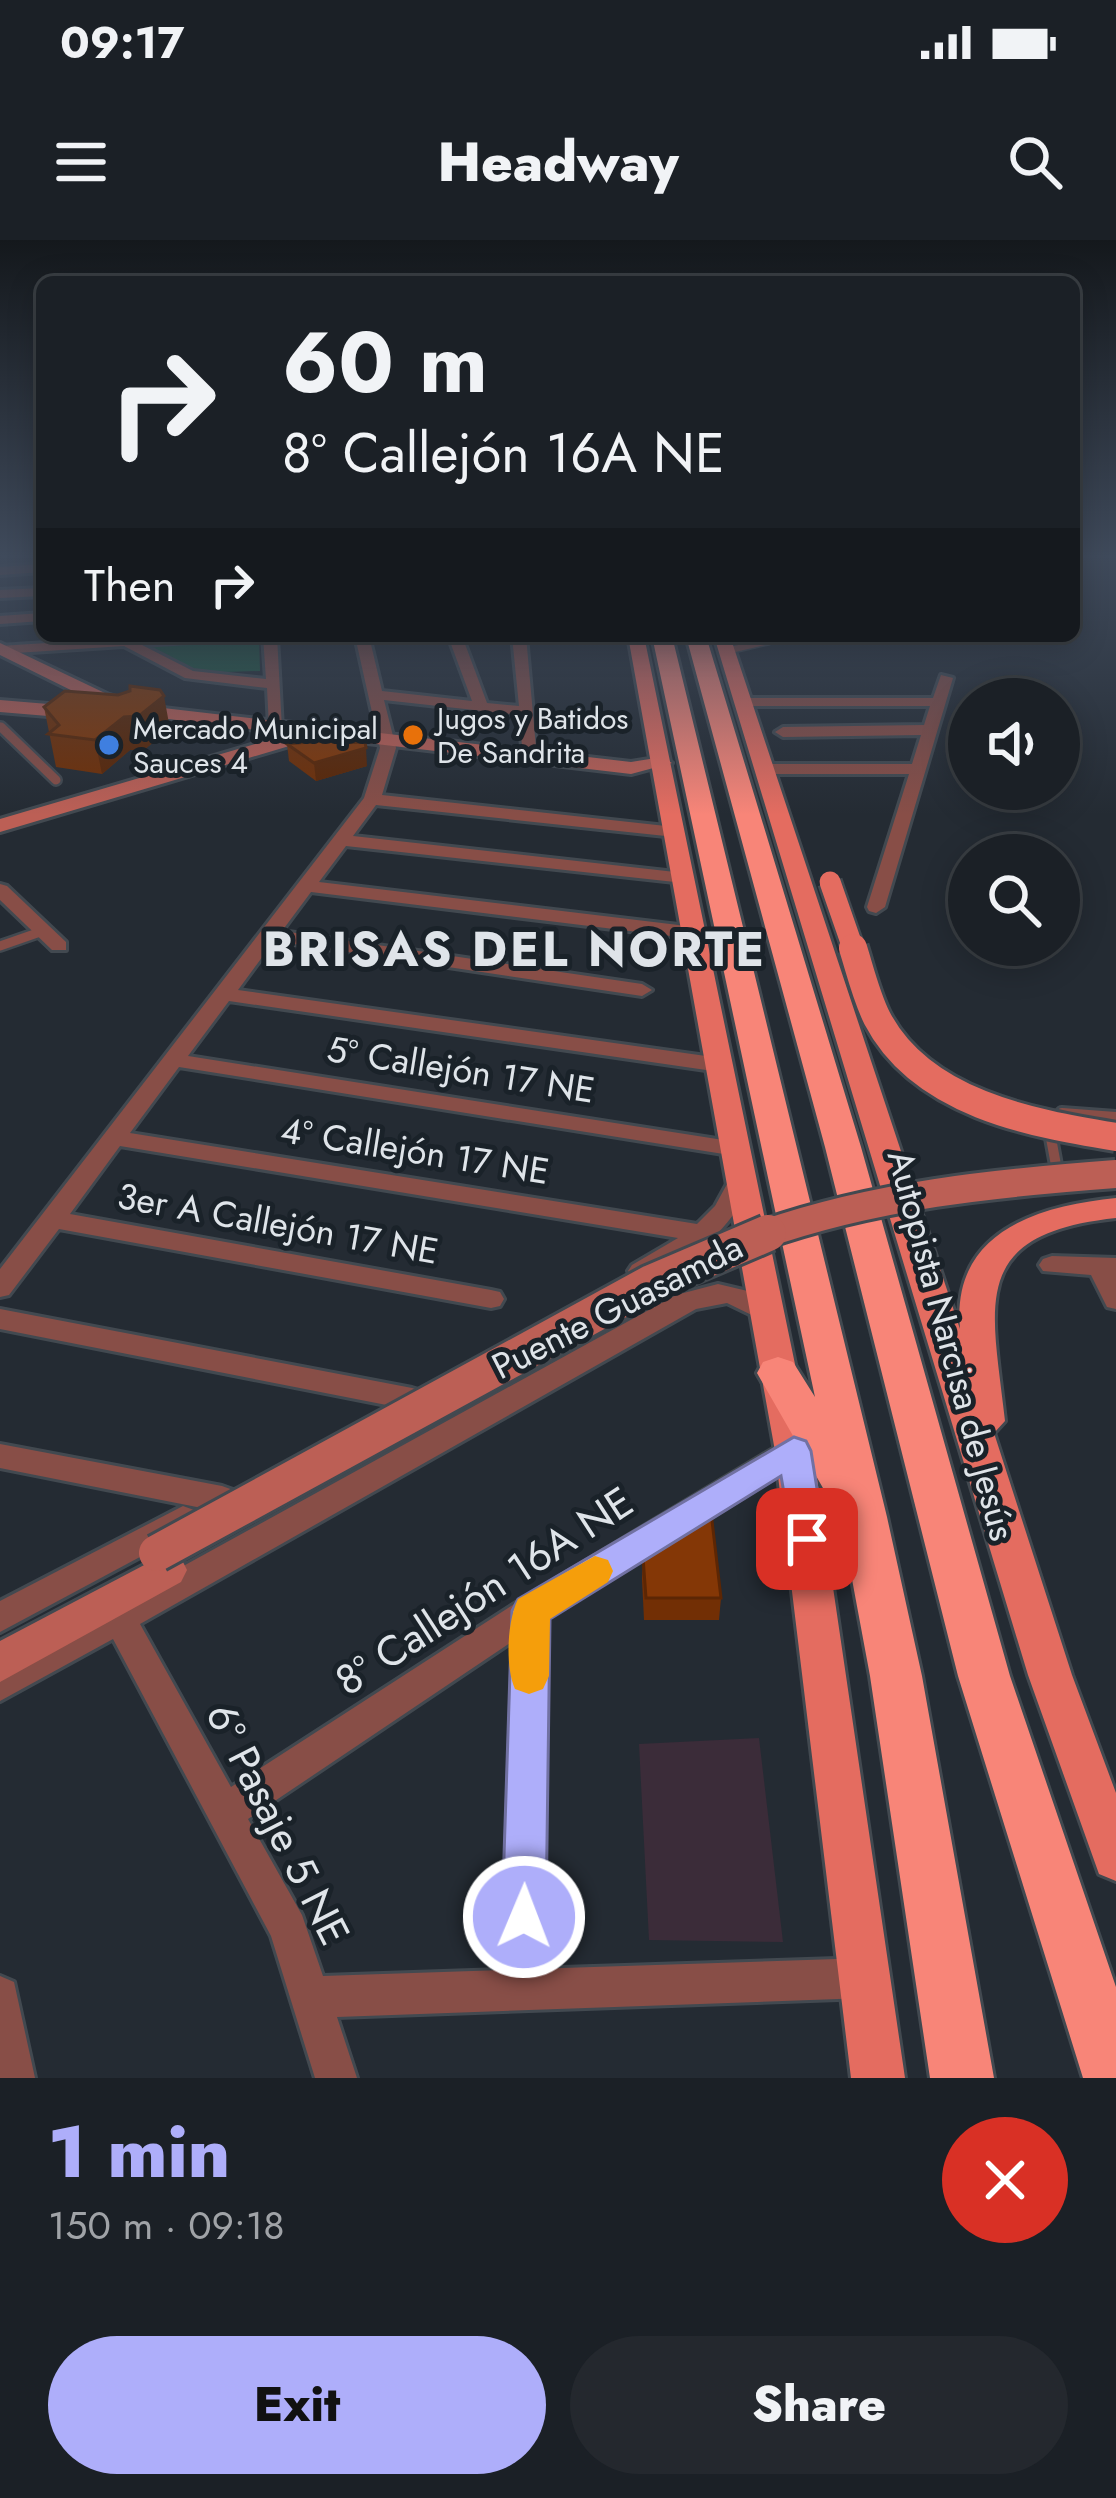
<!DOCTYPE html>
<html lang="en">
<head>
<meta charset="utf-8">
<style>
  body { margin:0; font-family:Jost,sans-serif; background:#24282e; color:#f1f3f6; height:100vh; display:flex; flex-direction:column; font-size:45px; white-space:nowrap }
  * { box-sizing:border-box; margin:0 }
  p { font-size:39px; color:#a0a3a7 }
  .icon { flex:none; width:66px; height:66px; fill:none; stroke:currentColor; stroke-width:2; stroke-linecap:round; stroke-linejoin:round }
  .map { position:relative; height:1838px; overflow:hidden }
  .drawer { display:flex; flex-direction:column; background:#1b2026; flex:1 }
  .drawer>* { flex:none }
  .top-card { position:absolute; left:36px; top:36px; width:1044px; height:366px; border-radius:18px; box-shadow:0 6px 30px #0003,0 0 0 3px #393e43; background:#1b2026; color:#f1f3f6; overflow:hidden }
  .controls { position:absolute; left:948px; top:438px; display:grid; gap:24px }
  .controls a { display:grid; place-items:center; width:132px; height:132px; border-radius:50%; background:#1b2026; box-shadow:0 6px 30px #0003,0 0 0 3px #393e43; font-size:60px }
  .pin { position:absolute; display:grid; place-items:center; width:102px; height:102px; color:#fff; margin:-51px; border-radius:24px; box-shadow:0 6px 18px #0006 }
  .me { position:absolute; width:132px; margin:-66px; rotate:1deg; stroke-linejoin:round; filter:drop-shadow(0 0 9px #0008) }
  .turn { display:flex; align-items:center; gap:42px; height:252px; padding:0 48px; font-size:54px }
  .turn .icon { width:156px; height:156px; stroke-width:2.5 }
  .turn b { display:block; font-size:84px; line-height:102px }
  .then { display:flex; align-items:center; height:114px; padding:0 48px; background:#0003; gap:24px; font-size:45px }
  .round { display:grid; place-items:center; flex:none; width:126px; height:126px; border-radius:63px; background:#24282e }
  .summary { display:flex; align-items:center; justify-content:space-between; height:204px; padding:0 48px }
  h1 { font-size:72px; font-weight:800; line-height:90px; color:#aeaefa }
  .primary-button { display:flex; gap:24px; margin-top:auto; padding:24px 48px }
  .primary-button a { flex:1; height:138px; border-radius:72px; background:#aeaefa; color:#111; font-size:48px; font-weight:800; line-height:138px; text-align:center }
  .primary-button a+a { background:#24282e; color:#f1f3f6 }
  .status { display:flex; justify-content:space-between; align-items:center; height:84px; padding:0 60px; background:#1b2026; direction:ltr }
  .status svg { height:33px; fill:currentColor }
  header { display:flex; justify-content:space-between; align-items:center; height:156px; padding:0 48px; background:#1b2026; font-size:54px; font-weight:800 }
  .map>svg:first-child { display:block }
</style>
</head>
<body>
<div class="status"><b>09:17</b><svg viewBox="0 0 49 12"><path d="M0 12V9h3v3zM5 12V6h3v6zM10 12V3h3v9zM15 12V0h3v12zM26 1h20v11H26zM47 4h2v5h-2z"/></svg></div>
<header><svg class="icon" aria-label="menu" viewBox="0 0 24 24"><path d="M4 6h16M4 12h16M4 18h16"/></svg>Headway<svg class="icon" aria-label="search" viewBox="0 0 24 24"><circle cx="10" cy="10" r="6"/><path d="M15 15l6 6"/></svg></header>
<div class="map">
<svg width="1116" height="1838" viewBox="0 0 1116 1838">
  <rect width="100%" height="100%" fill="#242b33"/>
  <polygon fill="#3b2c39" points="759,1498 783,1702 649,1700 639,1504"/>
  <polygon fill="#1d553f" points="259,396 260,431 193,433 134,402"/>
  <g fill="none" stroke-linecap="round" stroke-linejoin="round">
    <g stroke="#424950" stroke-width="9">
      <g id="lane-far2">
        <polyline points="726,411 769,401 767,396"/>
        <polyline points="0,486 4,490"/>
      </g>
    </g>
    <g stroke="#424950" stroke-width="14">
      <g id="lane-far1">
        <polyline points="1,487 56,540"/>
        <polyline points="0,706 43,691"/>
      </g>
    </g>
    <g stroke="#424950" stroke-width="16">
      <polyline id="lane" points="1058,936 1051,898 1062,873 1116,877"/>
    </g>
    <g stroke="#424950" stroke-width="6">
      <g id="street">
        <polygon points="42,324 42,332 0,335 0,327"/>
        <polygon points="42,348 42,356 0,358 0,350"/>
        <polygon points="42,373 42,381 0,384 0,376"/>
        <polygon points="156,396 226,396 219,400 142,405 193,431 266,439 263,396 277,396 282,489 269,486 267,448 185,438 124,406 0,414 0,406"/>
        <path d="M355 396H369L382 451 472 461 448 396H462L487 463 519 466 512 396H526L537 519 523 516 519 475 384 460 396 508 382 555 675 587 684 592 675 597 376 565 353 596 684 633 693 638 684 643 346 606 319 642 695 687 705 693 695 699 311 652 282 691 642 744 652 750 642 756 274 701 238 750 720 818 731 825 720 832 229 761 188 816 736 902 748 909 736 916 179 827 130 893 697 984 715 966 732 935H750L753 941C733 987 690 1026 641 1040L632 1037 628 1031 632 1025 678 998 120 906 70 974 491 1050 500 1052 504 1059 500 1066 491 1068 59 989 9 1055 0 1057V1029L364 558 380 508Z"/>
        <polygon points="941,435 953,438 885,667 876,673 869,671 867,667 909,534 766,534 758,529 766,524 912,524 921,495 783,497 775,492 783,487 924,485 930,466 743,466 736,462 743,458 933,458"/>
        <polygon points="0,644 7,646 66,702 66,710 52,710 0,660"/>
        <polygon points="1052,1016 1116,1018 1116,1069 1107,1067 1091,1035 1043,1031 1039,1025 1043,1019"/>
        <polygon points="718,1044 756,1053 780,1072 776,1079 766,1082 727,1063 696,1069 140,1384 231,1547 519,1361 783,1203 794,1199 805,1203 809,1211 805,1219 547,1378 544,1677 538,1691 524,1697 510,1691 504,1677 513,1401 248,1579 302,1675 323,1736 866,1718 880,1724 886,1738 880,1752 866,1758 337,1777 357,1838 315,1838 271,1696 113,1399 0,1461 0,1427 676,1055"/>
        <polygon points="0,1069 412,1148 422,1151 426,1159 422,1167 412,1170 0,1089"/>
        <polygon points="0,1204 222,1246 233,1250 237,1259 233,1268 222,1272 0,1228"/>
        <polygon points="183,1266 194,1270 199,1279 194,1288 0,1392 0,1361"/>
        <polygon points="0,1736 14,1742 35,1838 0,1838"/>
      </g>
    </g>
    <g stroke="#424950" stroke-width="6">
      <g id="secondary">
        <polygon points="0,403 109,455 146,466 631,522 662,517 672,523 631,534 308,496 306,501 0,592 0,579 289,494 137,475 97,463 0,415"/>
        <polygon points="0,460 84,467 93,473 84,479 0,472"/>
        <polygon points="167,1313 181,1318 187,1330 181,1342 0,1442 0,1401"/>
      </g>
    </g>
    <g stroke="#424950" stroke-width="6">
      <g id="primary">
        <polygon points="628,396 644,396 813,1211 905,1838 851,1838 775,1211"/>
        <path d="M714 396H730L960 1089C951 992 1037 966 1116 958V978C967 994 992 1064 1005 1181L994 1193 1072 1435 1116 1553V1641L1099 1634 1028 1435Z"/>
      </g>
    </g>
    <g stroke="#424950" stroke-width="6">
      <g id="highway">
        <polygon points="652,396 672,396 887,1277 922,1436 994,1838 930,1838 870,1436 838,1264 831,1262 757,1133 763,1122 778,1117 793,1122 815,1157"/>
        <polygon points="686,396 706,396 861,907 1010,1436 1116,1747 1116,1838 1083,1838 958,1436 825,907"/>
      </g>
    </g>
    <use href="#lane-far2" stroke="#884e47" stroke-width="6"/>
    <use href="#lane-far1" stroke="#884e47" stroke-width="9"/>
    <use href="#lane" stroke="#884e47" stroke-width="10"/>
    <use href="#street" fill="#884e47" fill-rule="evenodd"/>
    <use href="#secondary" fill="#bc5f55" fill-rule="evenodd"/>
    <use href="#primary" fill="#e46c60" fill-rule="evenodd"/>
    <use href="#highway" fill="#f88578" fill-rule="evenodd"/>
    <g stroke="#424950" stroke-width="34" stroke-linecap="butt">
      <path id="secondary-bridge-far1" d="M759 996C874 955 995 943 1116 934"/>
    </g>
    <g stroke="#424950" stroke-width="42" stroke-linecap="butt">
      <polyline id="secondary-bridge" points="157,1313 651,1043 768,993"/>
    </g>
    <g stroke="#424950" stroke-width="26" stroke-linecap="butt">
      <polyline id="primary-bridge-far1" points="830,642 854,711"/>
    </g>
    <g stroke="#424950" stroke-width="34" stroke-linecap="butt">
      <path id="primary-bridge" d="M853 708C860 730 866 756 877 778 921 863 1030 883 1116 897"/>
    </g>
    <use href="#secondary-bridge-far1" stroke="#bc5f55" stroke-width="28"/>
    <use href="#secondary-bridge" stroke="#bc5f55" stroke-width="36"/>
    <use href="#primary-bridge-far1" stroke="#e46c60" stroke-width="21"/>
    <use href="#primary-bridge" stroke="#e46c60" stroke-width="28"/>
  </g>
  <g fill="#722f05">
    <polygon points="118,455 170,489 145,509 130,510 102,534 56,527 44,467"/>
    <polygon points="342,503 367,526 316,541 289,521 287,504"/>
    <polygon points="643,1317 721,1358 719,1380 644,1380 642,1339"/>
  </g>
  <g fill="#5c2604">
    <polygon points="164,456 170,489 145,509 130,510 102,534 95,500 124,477"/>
    <polygon points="366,508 367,526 316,541 314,523"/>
  </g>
  <g fill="#843706" stroke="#5c2604" stroke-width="3">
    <polygon points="130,446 160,450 164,456 139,476 124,477 95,500 48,494 59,485 44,467 65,451 118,455 130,451"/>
    <polygon points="342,499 342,503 365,502 366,508 314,523 287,504"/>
    <polygon points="711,1272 721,1358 646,1358 643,1317"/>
  </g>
  <linearGradient id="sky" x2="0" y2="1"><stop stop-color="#14181c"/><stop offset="0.55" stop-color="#3f4a5b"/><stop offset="1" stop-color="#3f4a5b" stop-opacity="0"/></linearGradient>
  <rect width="1116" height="575" fill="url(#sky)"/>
  <polygon fill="#aeaefa" stroke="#7171a2" stroke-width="3" points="794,1197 806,1201 811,1211 825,1299 819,1310 807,1314 794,1310 781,1236 550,1379 546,1677 540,1693 524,1699 508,1693 502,1677 512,1371 518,1359"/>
  <path fill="#f59e0b" d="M595 1316 608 1320 613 1331 608 1342 550 1379 549 1436 543 1449 529 1454 515 1449C505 1426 507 1382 518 1359Z"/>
  <circle fill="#e8710a" stroke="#1a2229" stroke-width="4.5" cx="413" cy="495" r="12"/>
  <circle fill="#3f7fe0" stroke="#1a2229" stroke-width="4.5" cx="109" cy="505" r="12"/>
  <g text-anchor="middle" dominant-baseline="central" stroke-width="10" stroke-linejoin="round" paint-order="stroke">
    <g font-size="30" fill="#dfe4e9" stroke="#1a2229" text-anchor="start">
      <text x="437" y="478">Jugos y Batidos<tspan x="437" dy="34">De Sandrita</tspan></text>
      <text x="133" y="488">Mercado Municipal<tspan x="133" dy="34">Sauces 4</tspan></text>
    </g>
    <g font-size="36" fill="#dfe4e9" stroke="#1a2229">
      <text transform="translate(461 829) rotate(9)">5º Callejón 17 NE</text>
      <text transform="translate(415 910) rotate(9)">4º Callejón 17 NE</text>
      <text transform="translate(278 983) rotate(10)">3er A Callejón 17 NE</text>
      <text transform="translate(617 1066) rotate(-27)">Puente Guasamda</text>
      <text transform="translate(952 1105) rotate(75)">Autopista Narcisa de Jesús</text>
    </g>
    <g font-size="42" fill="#dfe4e9" stroke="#1a2229">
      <text transform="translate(484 1351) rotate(-33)">8º Callejón 16A NE</text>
      <text transform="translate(278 1584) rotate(63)">6º Pasaje 5 NE</text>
    </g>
    <g font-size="48" font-weight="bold" letter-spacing="3" fill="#dfe4e9" stroke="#1a2229">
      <text x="515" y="709">BRISAS DEL NORTE</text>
    </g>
  </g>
</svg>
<div class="controls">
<a><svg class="icon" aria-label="sound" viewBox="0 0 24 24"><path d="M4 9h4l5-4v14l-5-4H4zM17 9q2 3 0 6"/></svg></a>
<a><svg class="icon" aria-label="search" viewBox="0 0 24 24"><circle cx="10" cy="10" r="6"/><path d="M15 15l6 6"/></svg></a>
</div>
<div class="pin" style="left:807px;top:1299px;background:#d93025"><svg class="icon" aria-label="arrive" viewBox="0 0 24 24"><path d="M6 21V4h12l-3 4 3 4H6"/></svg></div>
<svg class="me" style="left:524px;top:1677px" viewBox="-20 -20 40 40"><circle r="17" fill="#aeaefa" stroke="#fff" stroke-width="3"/><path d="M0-11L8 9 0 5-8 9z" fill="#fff"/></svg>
<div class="top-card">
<div class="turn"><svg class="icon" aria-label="right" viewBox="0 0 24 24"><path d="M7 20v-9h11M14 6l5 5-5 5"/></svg><div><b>60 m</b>8º Callejón 16A NE</div></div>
<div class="then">Then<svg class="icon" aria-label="right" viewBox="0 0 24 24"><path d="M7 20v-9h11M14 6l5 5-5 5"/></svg></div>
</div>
</div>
<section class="drawer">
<div class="summary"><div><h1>1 min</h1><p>150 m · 09:18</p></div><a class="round" style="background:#d93025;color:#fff"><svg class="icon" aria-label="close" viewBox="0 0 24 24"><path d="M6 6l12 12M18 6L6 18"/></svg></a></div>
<div class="primary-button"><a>Exit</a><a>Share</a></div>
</section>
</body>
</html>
